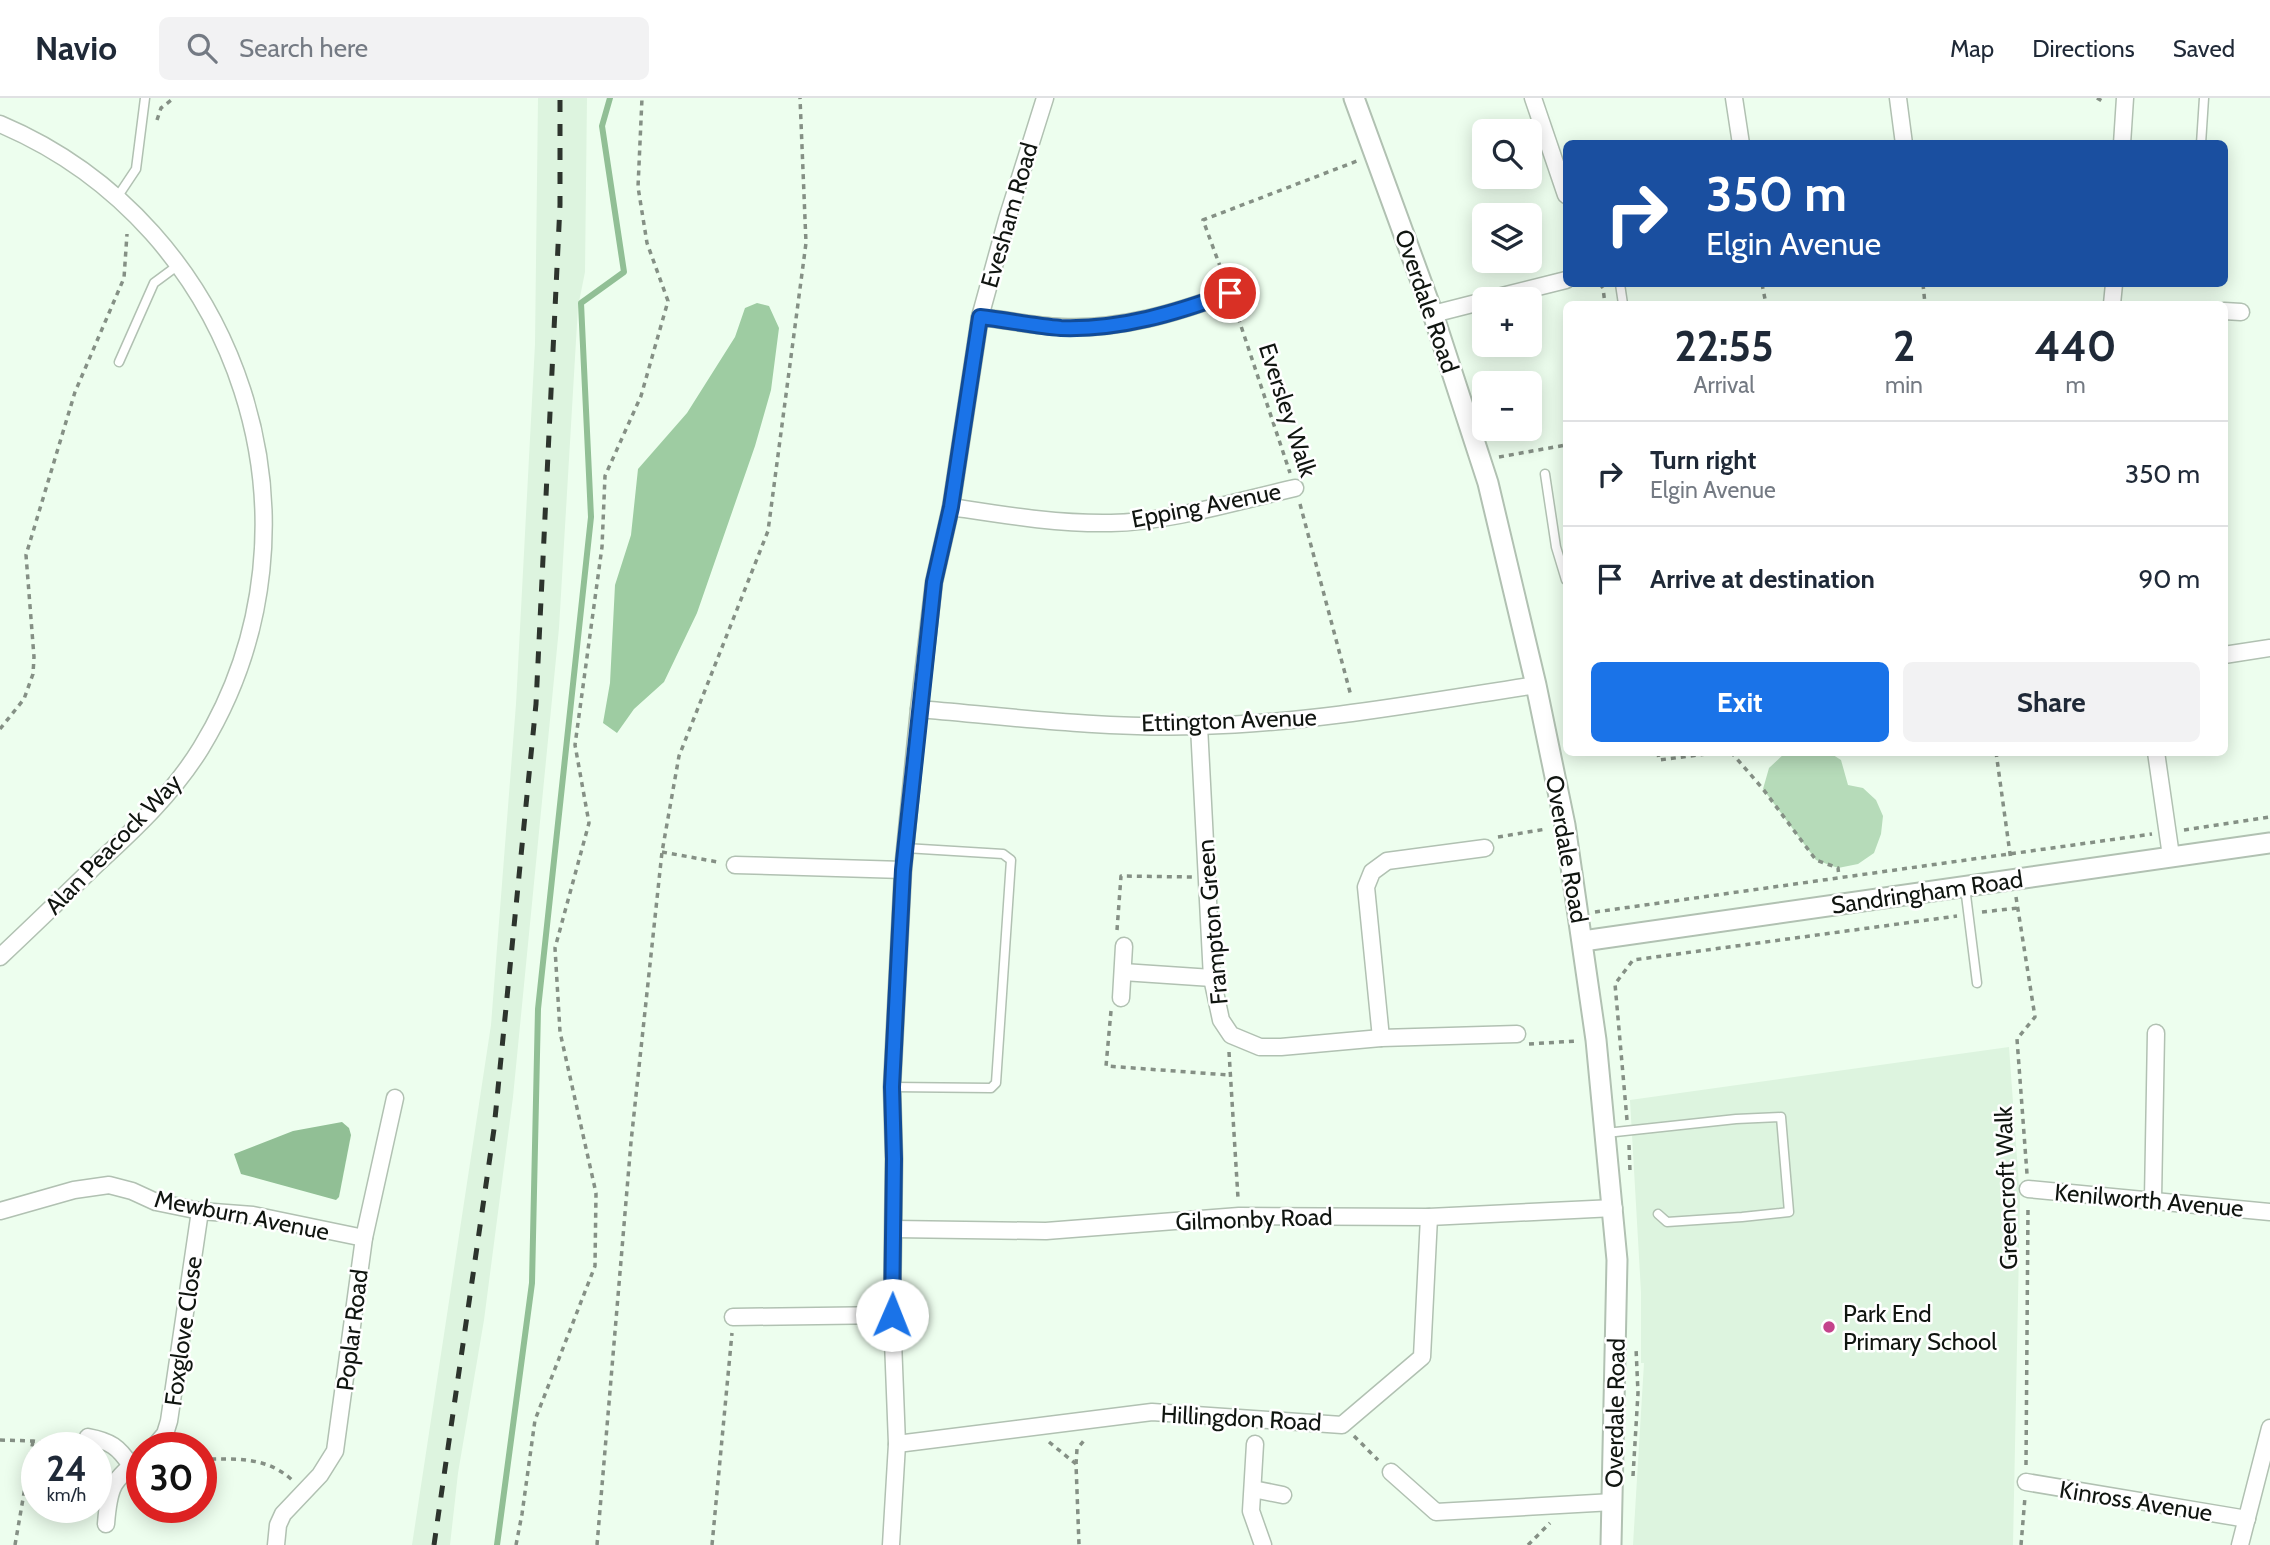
<!DOCTYPE html>
<html lang="en">
<head>
<meta charset="utf-8">
<style>
  body { margin:0; font-family:Cabin,sans-serif; background:#f2f2f3; color:#1f2937; height:100vh; display:flex; flex-direction:column; font-size:26px; white-space:nowrap }
  * { box-sizing:border-box; margin:0 }
  p { font-size:23px; color:#747a83 }
  .icon { flex:none; width:38px; height:38px; fill:none; stroke:currentColor; stroke-width:2; stroke-linecap:round; stroke-linejoin:round }
  .map { position:relative; flex:1; overflow:hidden }
  .drawer { position:absolute; left:1563px; top:203px; width:665px; height:455px; display:flex; flex-direction:column; background:#fff; border-radius:10px; box-shadow:0 4px 18px #0003 }
  .drawer>* { flex:none }
  .guide { position:absolute; left:1563px; top:42px; width:665px; height:147px; border-radius:10px; box-shadow:0 4px 18px #0003; background:#1a4fa0; color:#fff; overflow:hidden }
  .controls { position:absolute; left:1472px; top:21px; display:grid; gap:14px }
  .controls a { display:grid; place-items:center; width:70px; height:70px; border-radius:10px; background:#fff; box-shadow:0 4px 18px #0003; font-size:35px }
  .speed { position:absolute; left:21px; top:1334px; display:flex; gap:14px; font-size:35px; font-weight:700; text-align:center }
  .speed>* { display:grid; place-content:center; width:91px; height:91px; border-radius:50%; background:#fff; box-shadow:0 4px 18px #0003; line-height:1 }
  .speed small { font-size:18px; font-weight:400 }
  .speed .limit { border:10px solid #d22; background:#fff; color:#111 }
  .pin { position:absolute; display:grid; place-items:center; width:60px; height:60px; color:#fff; margin:-30px; border:4px solid #fff; border-radius:50%; box-shadow:0 2px 7px #0007 }
  .me { position:absolute; width:77px; margin:-38px; rotate:1deg; stroke-linejoin:round; filter:drop-shadow(0 0 5px #0008) }
  .turn { display:flex; align-items:center; gap:24px; height:147px; padding:0 28px; font-size:32px }
  .turn .icon { width:91px; height:91px; stroke-width:2.5 }
  .turn b { display:block; font-size:49px; line-height:60px }
  .eta { display:flex; justify-content:space-evenly; align-items:center; height:119px; text-align:center }
  .eta b { font-size:42px; font-weight:800; line-height:49px }
  .action { display:flex; gap:14px; margin-top:auto; padding:14px 28px }
  .action a { flex:1; height:80px; border-radius:10px; background:#1a73e8; color:#fff; font-size:28px; font-weight:800; line-height:80px; text-align:center }
  .action a+a { background:#f2f2f3; color:#1f2937 }
  ul { padding:0; list-style:none }
  li { display:flex; align-items:center; gap:21px; height:105px; padding:0 28px; border-top:2px solid #e0e1e3 }
  li div { flex:1 }
  li b { display:block; font-size:26px }
  li em { font-style:normal }
  header { display:flex; align-items:center; gap:42px; box-sizing:border-box; height:98px; padding:0 35px; background:#fff; border-bottom:2px solid #e0e1e3 }
  header strong { font-size:33px }
  nav { display:flex; gap:38px; margin-inline-start:auto; font-size:24px }
  .search { width:490px; height:63px; background:#f2f2f3; display:flex; align-items:center; gap:18px; box-sizing:border-box; padding:0 24px; border-radius:10px; color:#747a83; font-size:26px }
  .map>svg:first-child { display:block }
</style>
</head>
<body>
<header>
<strong>Navio</strong>
<div class="search"><svg class="icon" aria-label="search" viewBox="0 0 24 24"><circle cx="10" cy="10" r="6"/><path d="M15 15l6 6"/></svg>Search here</div>
<nav><a>Map</a><a>Directions</a><a>Saved</a></nav>
</header>
<div class="map">
<svg width="2270" height="1447" viewBox="0 0 2270 1447">
  <rect width="100%" height="100%" fill="#edfeee"/>
  <g fill="#ddf4df">
    <polygon points="538,0 587,0 585,174 578,209 559,530 513,999 484,1222 458,1375 450,1447 412,1447 491,927 516,606 535,246"/>
    <polygon points="2009,949 2020,1102 2013,1447 1633,1447 1644,1265 1641,1265 1641,1194 1630,1002"/>
  </g>
  <polygon fill="#b6dbb9" points="1785,655 1830,655 1841,662 1848,687 1863,690 1876,702 1883,718 1881,736 1874,755 1858,766 1838,770 1816,762 1763,691 1769,670"/>
  <polygon fill="#9ecca2" points="757,205 769,208 779,230 771,292 755,348 697,515 664,584 634,611 617,635 603,625 610,585 615,487 631,437 638,371 687,315 735,239 745,210"/>
  <polygon fill="#91bf95" points="342,1024 349,1030 351,1037 339,1099 336,1102 241,1076 234,1056 293,1033"/>
  <g fill="none" stroke-linecap="round" stroke-linejoin="round">
    <polyline stroke="#91bf95" stroke-width="6" points="497,1447 532,1185 538,911 591,419 581,205 624,174 602,28 610,0"/>
    <g stroke="#b1c1b2" stroke-width="11">
      <g id="service">
        <polyline points="2201,46 2204,0"/>
        <polyline points="118,98 136,71 145,0"/>
        <polyline points="1620,186 1623,206"/>
        <polyline points="119,264 154,185 177,168"/>
        <polyline points="1545,376 1556,449 1566,482"/>
        <polyline points="1965,789 1977,885"/>
        <polyline points="892,989 991,990 996,985 1011,762 1003,756 905,750"/>
        <polyline points="1606,1035 1736,1021 1781,1019 1789,1114 1742,1119 1667,1124 1658,1116"/>
      </g>
    </g>
    <g stroke="#b1c1b2" stroke-width="19">
      <g id="minor">
        <polyline points="1533,0 1566,97"/>
        <polyline points="1734,0 1741,46"/>
        <polyline points="1898,0 1904,46"/>
        <path d="M0 26C241 128 338 426 201 650 174 694 136 730 99 764 66 796 33 828 0 859"/>
        <polyline points="2122,46 2125,0"/>
        <polyline points="1490,201 1566,182"/>
        <polyline points="2112,206 2114,186"/>
        <polyline points="2224,213 2241,214"/>
        <polyline points="1433,216 1484,203"/>
        <path d="M980 219C1007 222 1034 228 1061 229 1120 232 1176 215 1230 195"/>
        <path d="M951 409C1004 417 1057 426 1111 425 1170 424 1237 403 1295 390"/>
        <polyline points="2224,557 2270,550"/>
        <path d="M919 611C1012 619 1106 631 1200 628 1313 625 1425 604 1536 587"/>
        <polyline points="1199,628 1212,880 1221,922 1231,937 1260,949 1281,949 1381,940 1517,936"/>
        <polyline points="2156,654 2171,758"/>
        <polyline points="735,767 903,772"/>
        <polyline points="1123,874 1212,880"/>
        <polyline points="1121,900 1124,848"/>
        <polyline points="1381,940 1366,789 1372,774 1387,763 1485,750"/>
        <polyline points="2028,1091 2270,1114"/>
        <polyline points="2153,1101 2156,935"/>
        <polyline points="0,1113 74,1092 109,1087 132,1093 156,1104 200,1113 253,1117 364,1140"/>
        <polyline points="894,1131 1046,1133 1239,1118 1429,1119 1614,1110"/>
        <polyline points="733,1219 892,1217"/>
        <path d="M88 1339C110 1343 119 1349 131 1368"/>
        <polyline points="897,1346 1152,1314 1342,1327 1422,1259 1429,1119"/>
        <polyline points="1255,1346 1251,1413 1263,1447"/>
        <polyline points="154,1349 165,1336 169,1323 200,1113"/>
        <polyline points="1391,1374 1436,1414 1613,1404"/>
        <polyline points="2026,1384 2247,1421"/>
        <polyline points="1253,1391 1283,1397"/>
        <path d="M106 1426C109 1388 112 1383 142 1359"/>
        <polyline points="276,1447 278,1427 283,1416 320,1377 335,1353 364,1140 395,1000"/>
        <polyline points="891,1447 897,1346 892,1217 894,1061 892,989 903,772 919,611 934,484 951,409 980,219 1007,121 1045,0"/>
        <polyline points="2240,1447 2270,1330"/>
      </g>
    </g>
    <g stroke="#b1c1b2" stroke-width="23">
      <g id="tertiary">
        <polyline points="1354,0 1433,216 1488,385 1536,587 1565,727 1596,942 1617,1162 1611,1447"/>
        <polyline points="1583,843 2270,745"/>
      </g>
    </g>
    <g stroke="#859085" stroke-width="3.5" stroke-dasharray="5 5" stroke-linecap="butt">
      <polyline points="2097,0 2102,3 2104,0"/>
      <polyline points="157,22 161,10 174,0"/>
      <polyline points="1224,179 1203,122 1357,63"/>
      <polyline points="1600,186 1603,190 1605,206"/>
      <polyline points="1762,186 1766,206"/>
      <polyline points="1923,186 1925,206"/>
      <polyline points="1235,210 1290,375"/>
      <polyline points="1499,359 1566,347"/>
      <polyline points="1300,406 1351,598"/>
      <polyline points="0,631 24,601 33,576 34,559 26,457 75,294 124,180 127,136"/>
      <polyline points="1658,654 1659,662 1722,654"/>
      <polyline points="1731,654 1763,691 1816,762 1838,770 1839,779"/>
      <polyline points="1996,654 2011,763"/>
      <polyline points="2184,732 2270,719"/>
      <polyline points="1498,739 1546,731"/>
      <polyline points="662,754 718,764"/>
      <polyline points="2016,799 2035,919 2017,941 2027,1076"/>
      <polyline points="1595,814 2152,736"/>
      <polyline points="1982,814 2018,810"/>
      <polyline points="1117,832 1121,778 1192,779"/>
      <polyline points="1111,913 1106,968 1229,977"/>
      <polyline points="1529,946 1576,943"/>
      <polyline points="1229,954 1238,1100"/>
      <polyline points="1627,1022 1615,886 1633,862 1957,818"/>
      <polyline points="1629,1047 1630,1074"/>
      <polyline points="1354,1338 1378,1362"/>
      <polyline points="0,1342 33,1343 73,1349"/>
      <polyline points="1049,1344 1076,1366 1079,1447"/>
      <path d="M201 1361C235 1361 266 1358 292 1382"/>
      <polyline points="1076,1366 1077,1351 1086,1340"/>
      <polyline points="2026,1367 2028,1108"/>
      <polyline points="1633,1378 1638,1295 1636,1250"/>
      <polyline points="15,1447 33,1343"/>
      <polyline points="516,1447 522,1416 535,1322 595,1168 596,1095 560,934 555,850 589,725 575,647 602,449 605,378 641,298 668,203 647,145 638,89 642,0"/>
      <polyline points="597,1447 631,1044 662,754 679,658 768,433 806,145 800,0"/>
      <polyline points="712,1447 732,1235"/>
      <polyline points="1528,1447 1550,1425"/>
      <polyline points="2021,1447 2025,1399"/>
    </g>
    <use href="#service" stroke="#fff" stroke-width="8"/>
    <use href="#minor" stroke="#fff" stroke-width="16"/>
    <use href="#tertiary" stroke="#fff" stroke-width="19"/>
    <polyline stroke="#2d342d" stroke-width="5" stroke-dasharray="12 12" stroke-linecap="butt" points="434,1447 494,1031 536,606 560,107 560,0"/>
  </g>
  <g fill="none" stroke-linecap="round" stroke-linejoin="round">
    <g stroke="#114b97" stroke-width="18">
      <path id="route" d="M892 1217 894 1061 892 989 903 772 934 484 951 409 980 219C1007 222 1034 228 1061 230 1120 232 1176 215 1230 195"/>
    </g>
    <use href="#route" stroke="#1a73e8" stroke-width="12"/>
  </g>
  <circle fill="#c4438c" stroke="#fff" stroke-width="2.5" cx="1829" cy="1229" r="7"/>
  <g text-anchor="middle" dominant-baseline="central" stroke-width="5" stroke-linejoin="round" paint-order="stroke">
    <g font-size="24" fill="#101510" stroke="#fff">
      <text transform="translate(1009 117) rotate(-74)">Evesham Road</text>
      <text transform="translate(1427 203) rotate(71)">Overdale Road</text>
      <text transform="translate(1288 312) rotate(72)">Eversley Walk</text>
      <text transform="translate(1206 407) rotate(-11)">Epping Avenue</text>
      <text transform="translate(1229 622) rotate(-2)">Ettington Avenue</text>
      <text transform="translate(113 746) rotate(-46)">Alan Peacock Way</text>
      <text transform="translate(1567 751) rotate(80)">Overdale Road</text>
      <text transform="translate(1927 794) rotate(-8)">Sandringham Road</text>
      <text transform="translate(1212 824) rotate(-95)">Frampton Green</text>
      <text transform="translate(2006 1090) rotate(-92)">Greencroft Walk</text>
      <text transform="translate(2149 1102) rotate(5)">Kenilworth Avenue</text>
      <text transform="translate(242 1117) rotate(11)">Mewburn Avenue</text>
      <text transform="translate(1254 1121) rotate(-2)">Gilmonby Road</text>
      <text transform="translate(352 1232) rotate(-83)">Poplar Road</text>
      <text transform="translate(183 1233) rotate(-82)">Foxglove Close</text>
      <text transform="translate(1615 1315) rotate(-89)">Overdale Road</text>
      <text transform="translate(1241 1320) rotate(3)">Hillingdon Road</text>
      <text transform="translate(2136 1403) rotate(9)">Kinross Avenue</text>
    </g>
    <g font-size="24" fill="#101510" stroke="#fff" text-anchor="start">
      <text x="1843" y="1215">Park End<tspan x="1843" dy="28">Primary School</tspan></text>
    </g>
  </g>
</svg>
<div class="controls">
<a><svg class="icon" aria-label="search" viewBox="0 0 24 24"><circle cx="10" cy="10" r="6"/><path d="M15 15l6 6"/></svg></a>
<a><svg class="icon" aria-label="layers" viewBox="0 0 24 24"><path d="M12 4l9 5-9 5-9-5zM3 14l9 5 9-5"/></svg></a>
<a>+</a>
<a>−</a>
</div>
<div class="speed"><div>24<small>km/h</small></div><div class="limit">30</div></div>
<div class="pin" style="left:1230px;top:195px;background:#d93025"><svg class="icon" aria-label="arrive" viewBox="0 0 24 24"><path d="M6 21V4h12l-3 4 3 4H6"/></svg></div>
<svg class="me" style="left:892px;top:1217px" viewBox="-20 -20 40 40"><circle r="19" fill="#fff"/><path d="M0-13L10 11 0 6-10 11z" fill="#1a73e8"/></svg>
<div class="guide">
<div class="turn"><svg class="icon" aria-label="right" viewBox="0 0 24 24"><path d="M7 20v-9h11M14 6l5 5-5 5"/></svg><div><b>350 m</b>Elgin Avenue</div></div>
</div>
<section class="drawer">
<div class="eta">
<div><b>22:55</b><p>Arrival</p></div>
<div><b>2</b><p>min</p></div>
<div><b>440</b><p>m</p></div>
</div>
<ul>
<li><svg class="icon" aria-label="right" viewBox="0 0 24 24"><path d="M7 20v-9h11M14 6l5 5-5 5"/></svg><div><b>Turn right</b><p>Elgin Avenue</p></div><em>350 m</em></li>
<li><svg class="icon" aria-label="arrive" viewBox="0 0 24 24"><path d="M6 21V4h12l-3 4 3 4H6"/></svg><div><b>Arrive at destination</b></div><em>90 m</em></li>
</ul>
<div class="action"><a>Exit</a><a>Share</a></div>
</section>
</div>
</body>
</html>
